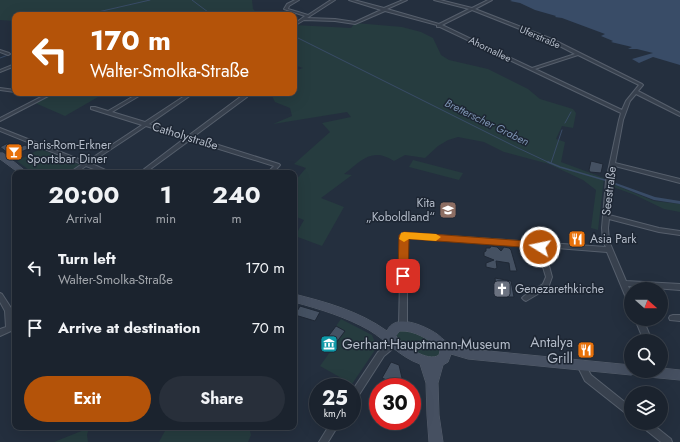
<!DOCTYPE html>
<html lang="en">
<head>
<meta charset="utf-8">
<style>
  body { margin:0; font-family:Jost,sans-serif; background:#282f3a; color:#f1f3f6; height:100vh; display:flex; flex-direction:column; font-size:15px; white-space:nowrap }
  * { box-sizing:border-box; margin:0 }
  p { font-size:13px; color:#a0a4aa }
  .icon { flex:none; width:22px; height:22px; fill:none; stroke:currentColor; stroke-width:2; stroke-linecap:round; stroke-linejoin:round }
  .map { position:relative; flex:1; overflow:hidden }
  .details { position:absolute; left:12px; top:170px; width:285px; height:260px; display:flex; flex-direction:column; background:#1b232e; border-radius:8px; box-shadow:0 4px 16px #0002,0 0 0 1px #39404a }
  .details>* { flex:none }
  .top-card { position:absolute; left:12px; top:12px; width:285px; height:84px; border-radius:8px; box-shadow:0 4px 16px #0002,0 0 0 1px #39404a; background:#b45309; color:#fff; overflow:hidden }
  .needle { width:26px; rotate:111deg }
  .tools { position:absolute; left:624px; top:282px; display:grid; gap:8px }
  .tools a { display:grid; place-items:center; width:44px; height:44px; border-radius:50%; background:#1b232e; box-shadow:0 4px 16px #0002,0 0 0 1px #39404a; font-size:20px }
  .speed { position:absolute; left:309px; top:378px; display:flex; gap:8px; font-size:20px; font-weight:700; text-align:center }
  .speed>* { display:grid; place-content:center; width:52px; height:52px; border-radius:50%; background:#1b232e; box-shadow:0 4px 16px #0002,0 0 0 1px #39404a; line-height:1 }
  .speed small { font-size:10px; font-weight:400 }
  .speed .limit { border:6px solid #d22; background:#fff; color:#111 }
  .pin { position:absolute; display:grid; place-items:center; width:34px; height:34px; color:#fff; margin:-17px; border-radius:8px; box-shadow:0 2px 6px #0006 }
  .me { position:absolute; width:44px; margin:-22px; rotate:280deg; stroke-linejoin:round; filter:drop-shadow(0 0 3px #0008) }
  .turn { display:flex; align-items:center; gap:14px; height:84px; padding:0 12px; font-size:18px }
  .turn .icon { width:52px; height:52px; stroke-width:2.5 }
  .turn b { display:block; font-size:28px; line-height:34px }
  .eta { display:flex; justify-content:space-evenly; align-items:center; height:68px; text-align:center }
  .eta b { font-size:24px; font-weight:700; line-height:28px }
  .primary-button { display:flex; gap:8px; margin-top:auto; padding:8px 12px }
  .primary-button a { flex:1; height:46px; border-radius:24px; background:#b45309; color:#fff; font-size:16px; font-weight:700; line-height:46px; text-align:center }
  .primary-button a+a { background:#282f3a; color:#f1f3f6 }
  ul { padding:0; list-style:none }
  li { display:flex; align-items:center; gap:12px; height:60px; padding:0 12px }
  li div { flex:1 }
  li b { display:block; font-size:15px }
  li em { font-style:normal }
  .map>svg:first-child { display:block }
</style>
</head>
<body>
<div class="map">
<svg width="680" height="442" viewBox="0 0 680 442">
  <rect width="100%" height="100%" fill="#242f3e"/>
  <g fill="#263c3f">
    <polygon points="0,0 252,0 253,9 259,15 15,15 15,21 0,20"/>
    <path d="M355 23 402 27 421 32 433 38 441 55 449 60 488 69 528 89 540 99 573 109 576 113 573 128 562 126 556 139 565 142 561 162 604 178 598 230 591 228 596 190 583 180 549 164 504 152 484 142 458 137 448 140 438 146 425 158 405 155 394 161C372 147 362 160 344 174L352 175 321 198 344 207 322 246 295 236 304 220 294 216V182L306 168 294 164 330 132 322 123 351 117 347 112 273 124 292 116 290 108 275 102 271 94 294 93V71L303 68 294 65V25L351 28Z"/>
    <polygon points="55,93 105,93 65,116 35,103"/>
    <polygon points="40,149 80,165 67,173 33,173 17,161"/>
    <polygon points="413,160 463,173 459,180 409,167"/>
    <polygon points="613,184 654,201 680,204 680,212 664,209 635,195 613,187"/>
    <polygon points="341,319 372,335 377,347 352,384 320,366 345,331 336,326"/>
    <polygon points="398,330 410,330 439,345 441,356 428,358 396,342 395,333"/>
    <polygon points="167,427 249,427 251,435 248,442 159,442"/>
    <polygon points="89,428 87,435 88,442 54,442"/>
  </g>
  <g fill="#394c67">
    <polygon points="512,0 680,0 680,65 653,57 639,63 632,59 653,53 637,49 628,49 632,47 611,42 613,41 601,36 605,34 562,18 555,17 556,16 535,10 520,3 510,1"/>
    <polygon points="613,182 655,197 680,201 680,204 654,200 613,184"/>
  </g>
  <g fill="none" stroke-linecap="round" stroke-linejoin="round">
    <g stroke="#394c67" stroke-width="1">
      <polyline points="192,0 212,15"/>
      <polyline points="85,15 150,0"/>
      <polyline points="294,36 518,148 550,163"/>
      <polyline points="0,58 8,55"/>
      <polyline points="565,123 571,112"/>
      <polyline points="551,163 562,130"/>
    </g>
    <polyline stroke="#394c67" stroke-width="1.5" points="548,162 560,167 608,181"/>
  </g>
  <g fill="#455162" stroke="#1f2835">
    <polygon points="8,143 16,149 25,145 30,148 12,156 0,147"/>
    <polygon points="591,161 603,164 601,173 590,172 589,170"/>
    <polygon points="569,235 583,236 585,242 571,241"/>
    <polygon points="491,246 497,247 501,251 504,247 509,248 511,250 517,271 510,271 509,263 496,261 497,268 495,269 486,267 486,263 494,260 484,256 484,252 486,251 486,248 490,248"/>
    <polygon points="495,278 511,281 514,297 497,297"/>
    <polygon points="300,306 320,312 315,321 295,315"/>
    <polygon points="336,326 345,331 336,343 327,338"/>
    <polygon points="391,362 399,365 402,378 406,380 403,387 397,387 398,385 382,378"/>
  </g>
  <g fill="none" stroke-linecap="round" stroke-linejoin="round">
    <g stroke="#565f6c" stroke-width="2">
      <g id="minor">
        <path d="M295 0H299L289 6 288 9 308 15 331 0H335L307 18 335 19 355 22 381 10 349 0H354L384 8 403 0H407L387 9 439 24 469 9 434 0H440L472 8 488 0H492L475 9 552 39 642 84 643 85 638 91 680 113V116L636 94 630 101 623 120 615 163 680 179V183L615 166 612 181 609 215 659 228 680 231V235L659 232 609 219 608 228 609 241 626 281 680 284V290L628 286 631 292V303L629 302 627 300 607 252 544 247 552 277 548 288 526 301 524 300 522 298 524 296 543 284 546 277 537 247 407 237V325L406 327 403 328 400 327 399 325 401 235 402 233H404L606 247 603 241 602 228 606 181 619 120 621 113 440 27H437V25L385 11 355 24 335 21 304 20 294 26V24L305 16 284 9 287 4ZM472 10 550 41 575 54 532 68 442 25ZM578 55 639 85 626 101 622 110 535 69Z"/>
        <polygon points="0,50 9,53 10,54 8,55 0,52"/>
        <polygon points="15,64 15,66 0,72 0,70"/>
        <polygon points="0,88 15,90 15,92 0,90"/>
        <polygon points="30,93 47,94 54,93 0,121 0,118 43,96 32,94"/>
        <polygon points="139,93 144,93 112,112 145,122 189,93 194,93 149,124 188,136 243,95 247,95 247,97 193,137 279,164 280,165 273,173 267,173 274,166 190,140 145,173 139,173 185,138 146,126 90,163 112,173 104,173 86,166 76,173 69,173 82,164 0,131 0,128 86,162 142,125 91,109 91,107 95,107 108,111"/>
        <polygon points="0,293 2,294 13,311 13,325 15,325 15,331 11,331 0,336 0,329 6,327 5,311 0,302"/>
        <polygon points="673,315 680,315 680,321 670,320 669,318 670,316"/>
        <polygon points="635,319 643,319 652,341 644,341"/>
        <polygon points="393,341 396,342 397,344 396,346 384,356 355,401 352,402 352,391 378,352 390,342"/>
        <polygon points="581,361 584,363 591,375 631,407 631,416 628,415 585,381 577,365 578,363"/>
        <polygon points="332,421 341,421 328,442 319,442"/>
        <polygon points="640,423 651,423 671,439 672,442 661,442 641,426"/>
      </g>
    </g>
    <g stroke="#565f6c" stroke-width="1">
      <g id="secondary">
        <polygon points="0,153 3,153 28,173 19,173 0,159"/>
        <path d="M294 294C326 302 359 311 387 331 395 312 425 326 437 334 441 337 445 342 450 343 456 346 462 347 468 349L631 365V371H661V368L680 370V380L638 376 634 374 631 375 468 359 451 354 448 362 443 365 438 383 439 415 443 442H429L427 415 426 383 420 364C400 357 387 341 369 330 346 317 320 309 294 302ZM400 331C414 330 429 339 439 349L440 351 439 355C428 363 403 345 396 336Z"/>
      </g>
    </g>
    <use href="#minor" fill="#38414e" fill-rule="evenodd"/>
    <use href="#secondary" fill="#465061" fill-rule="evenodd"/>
  </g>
  <polygon fill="#b45309" stroke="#753606" points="404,232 540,242 543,243 545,247 540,250 535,248 409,239 408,276 407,279 399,279 398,276 399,235"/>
  <polygon fill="#f59e0b" points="404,232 436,234 441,237 436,241 409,239 404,242 399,239 401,233"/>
  <defs>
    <g id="bar-square" transform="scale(0.9)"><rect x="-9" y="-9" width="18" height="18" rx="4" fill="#e8710a" stroke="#1d2633"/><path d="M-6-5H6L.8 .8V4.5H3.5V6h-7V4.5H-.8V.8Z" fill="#fff"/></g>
    <g id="school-square" transform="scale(0.9)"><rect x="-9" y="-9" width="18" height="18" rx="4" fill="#8d6e63" stroke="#1d2633"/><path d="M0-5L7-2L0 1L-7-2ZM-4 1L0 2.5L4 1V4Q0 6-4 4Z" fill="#fff"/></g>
    <g id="restaurant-square" transform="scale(0.9)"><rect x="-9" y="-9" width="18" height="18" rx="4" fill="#e8710a" stroke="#1d2633"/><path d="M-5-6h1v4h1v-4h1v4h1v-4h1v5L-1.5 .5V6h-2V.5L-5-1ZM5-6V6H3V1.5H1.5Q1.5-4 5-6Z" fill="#fff"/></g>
    <g id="church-square" transform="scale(0.9)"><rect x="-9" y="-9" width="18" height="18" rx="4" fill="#6b7280" stroke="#1d2633"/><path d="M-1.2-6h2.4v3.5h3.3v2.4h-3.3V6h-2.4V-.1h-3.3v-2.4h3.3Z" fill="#fff"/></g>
    <g id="museum-square" transform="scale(0.9)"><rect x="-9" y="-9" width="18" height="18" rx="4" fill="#0f9aa8" stroke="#1d2633"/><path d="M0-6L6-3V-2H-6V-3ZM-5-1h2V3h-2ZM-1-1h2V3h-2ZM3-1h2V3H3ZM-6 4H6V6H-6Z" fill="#fff"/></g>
  </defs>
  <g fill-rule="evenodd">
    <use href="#bar-square" x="14" y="152"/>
    <use href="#school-square" x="448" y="210"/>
    <use href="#restaurant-square" x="577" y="239"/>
    <use href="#church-square" x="502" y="289"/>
    <use href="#museum-square" x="329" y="344"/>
    <use href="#restaurant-square" x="586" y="350"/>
  </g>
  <g text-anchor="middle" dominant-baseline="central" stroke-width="3" stroke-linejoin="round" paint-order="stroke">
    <g font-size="10" fill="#b4bcc9" stroke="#1d2633">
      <text transform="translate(540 37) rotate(23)">Uferstraße</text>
      <text transform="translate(490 49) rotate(26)">Ahornallee</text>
    </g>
    <g font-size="11" font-style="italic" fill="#7c92b1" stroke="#1d2633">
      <text transform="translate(487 122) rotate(26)">Bretterscher Graben</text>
    </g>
    <g font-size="12" fill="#b4bcc9" stroke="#1d2633">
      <text transform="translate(185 136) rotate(17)">Catholystraße</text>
      <text transform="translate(609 191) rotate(-83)">Seestraße</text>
    </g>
    <g font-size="12" fill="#b4bcc9" stroke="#1d2633" text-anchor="start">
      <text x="27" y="145">Paris-Rom-Erkner<tspan x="27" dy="14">Sportsbar Diner</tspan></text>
      <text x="435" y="203" text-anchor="end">Kita<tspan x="435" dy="14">„Koboldland“</tspan></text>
      <text x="590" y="239">Asia Park</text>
      <text x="515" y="289">Genezarethkirche</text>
    </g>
    <g font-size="14" fill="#b4bcc9" stroke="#1d2633" text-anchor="end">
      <text x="573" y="342">Antalya<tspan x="573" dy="16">Grill</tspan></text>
      <text x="342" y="344" text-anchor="start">Gerhart-Hauptmann-Museum</text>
    </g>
  </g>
</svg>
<div class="tools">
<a><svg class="needle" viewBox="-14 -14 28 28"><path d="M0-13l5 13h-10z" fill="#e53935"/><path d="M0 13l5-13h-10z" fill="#a0a4aa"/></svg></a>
<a><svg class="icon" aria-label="search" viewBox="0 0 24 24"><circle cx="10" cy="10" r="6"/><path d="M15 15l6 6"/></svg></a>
<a><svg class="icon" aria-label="layers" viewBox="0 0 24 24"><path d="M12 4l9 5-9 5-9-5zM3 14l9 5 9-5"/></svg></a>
</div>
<div class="speed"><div>25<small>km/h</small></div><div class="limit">30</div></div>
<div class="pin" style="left:403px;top:276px;background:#d93025"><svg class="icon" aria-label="arrive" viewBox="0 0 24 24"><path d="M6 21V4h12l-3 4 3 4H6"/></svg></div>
<svg class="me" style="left:540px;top:247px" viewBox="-20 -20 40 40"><circle r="17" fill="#b45309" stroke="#fff" stroke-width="3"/><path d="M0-11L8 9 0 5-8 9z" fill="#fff"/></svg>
<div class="top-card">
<div class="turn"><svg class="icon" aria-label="left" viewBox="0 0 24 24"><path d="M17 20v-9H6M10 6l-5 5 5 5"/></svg><div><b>170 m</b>Walter-Smolka-Straße</div></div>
</div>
<section class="details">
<div class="eta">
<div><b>20:00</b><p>Arrival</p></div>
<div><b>1</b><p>min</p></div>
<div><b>240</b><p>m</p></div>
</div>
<ul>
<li><svg class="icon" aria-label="left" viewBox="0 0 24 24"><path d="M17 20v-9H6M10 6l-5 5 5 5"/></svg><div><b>Turn left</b><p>Walter-Smolka-Straße</p></div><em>170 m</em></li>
<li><svg class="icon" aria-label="arrive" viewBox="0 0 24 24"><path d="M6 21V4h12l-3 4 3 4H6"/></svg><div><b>Arrive at destination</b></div><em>70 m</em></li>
</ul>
<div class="primary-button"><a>Exit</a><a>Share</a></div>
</section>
</div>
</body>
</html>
